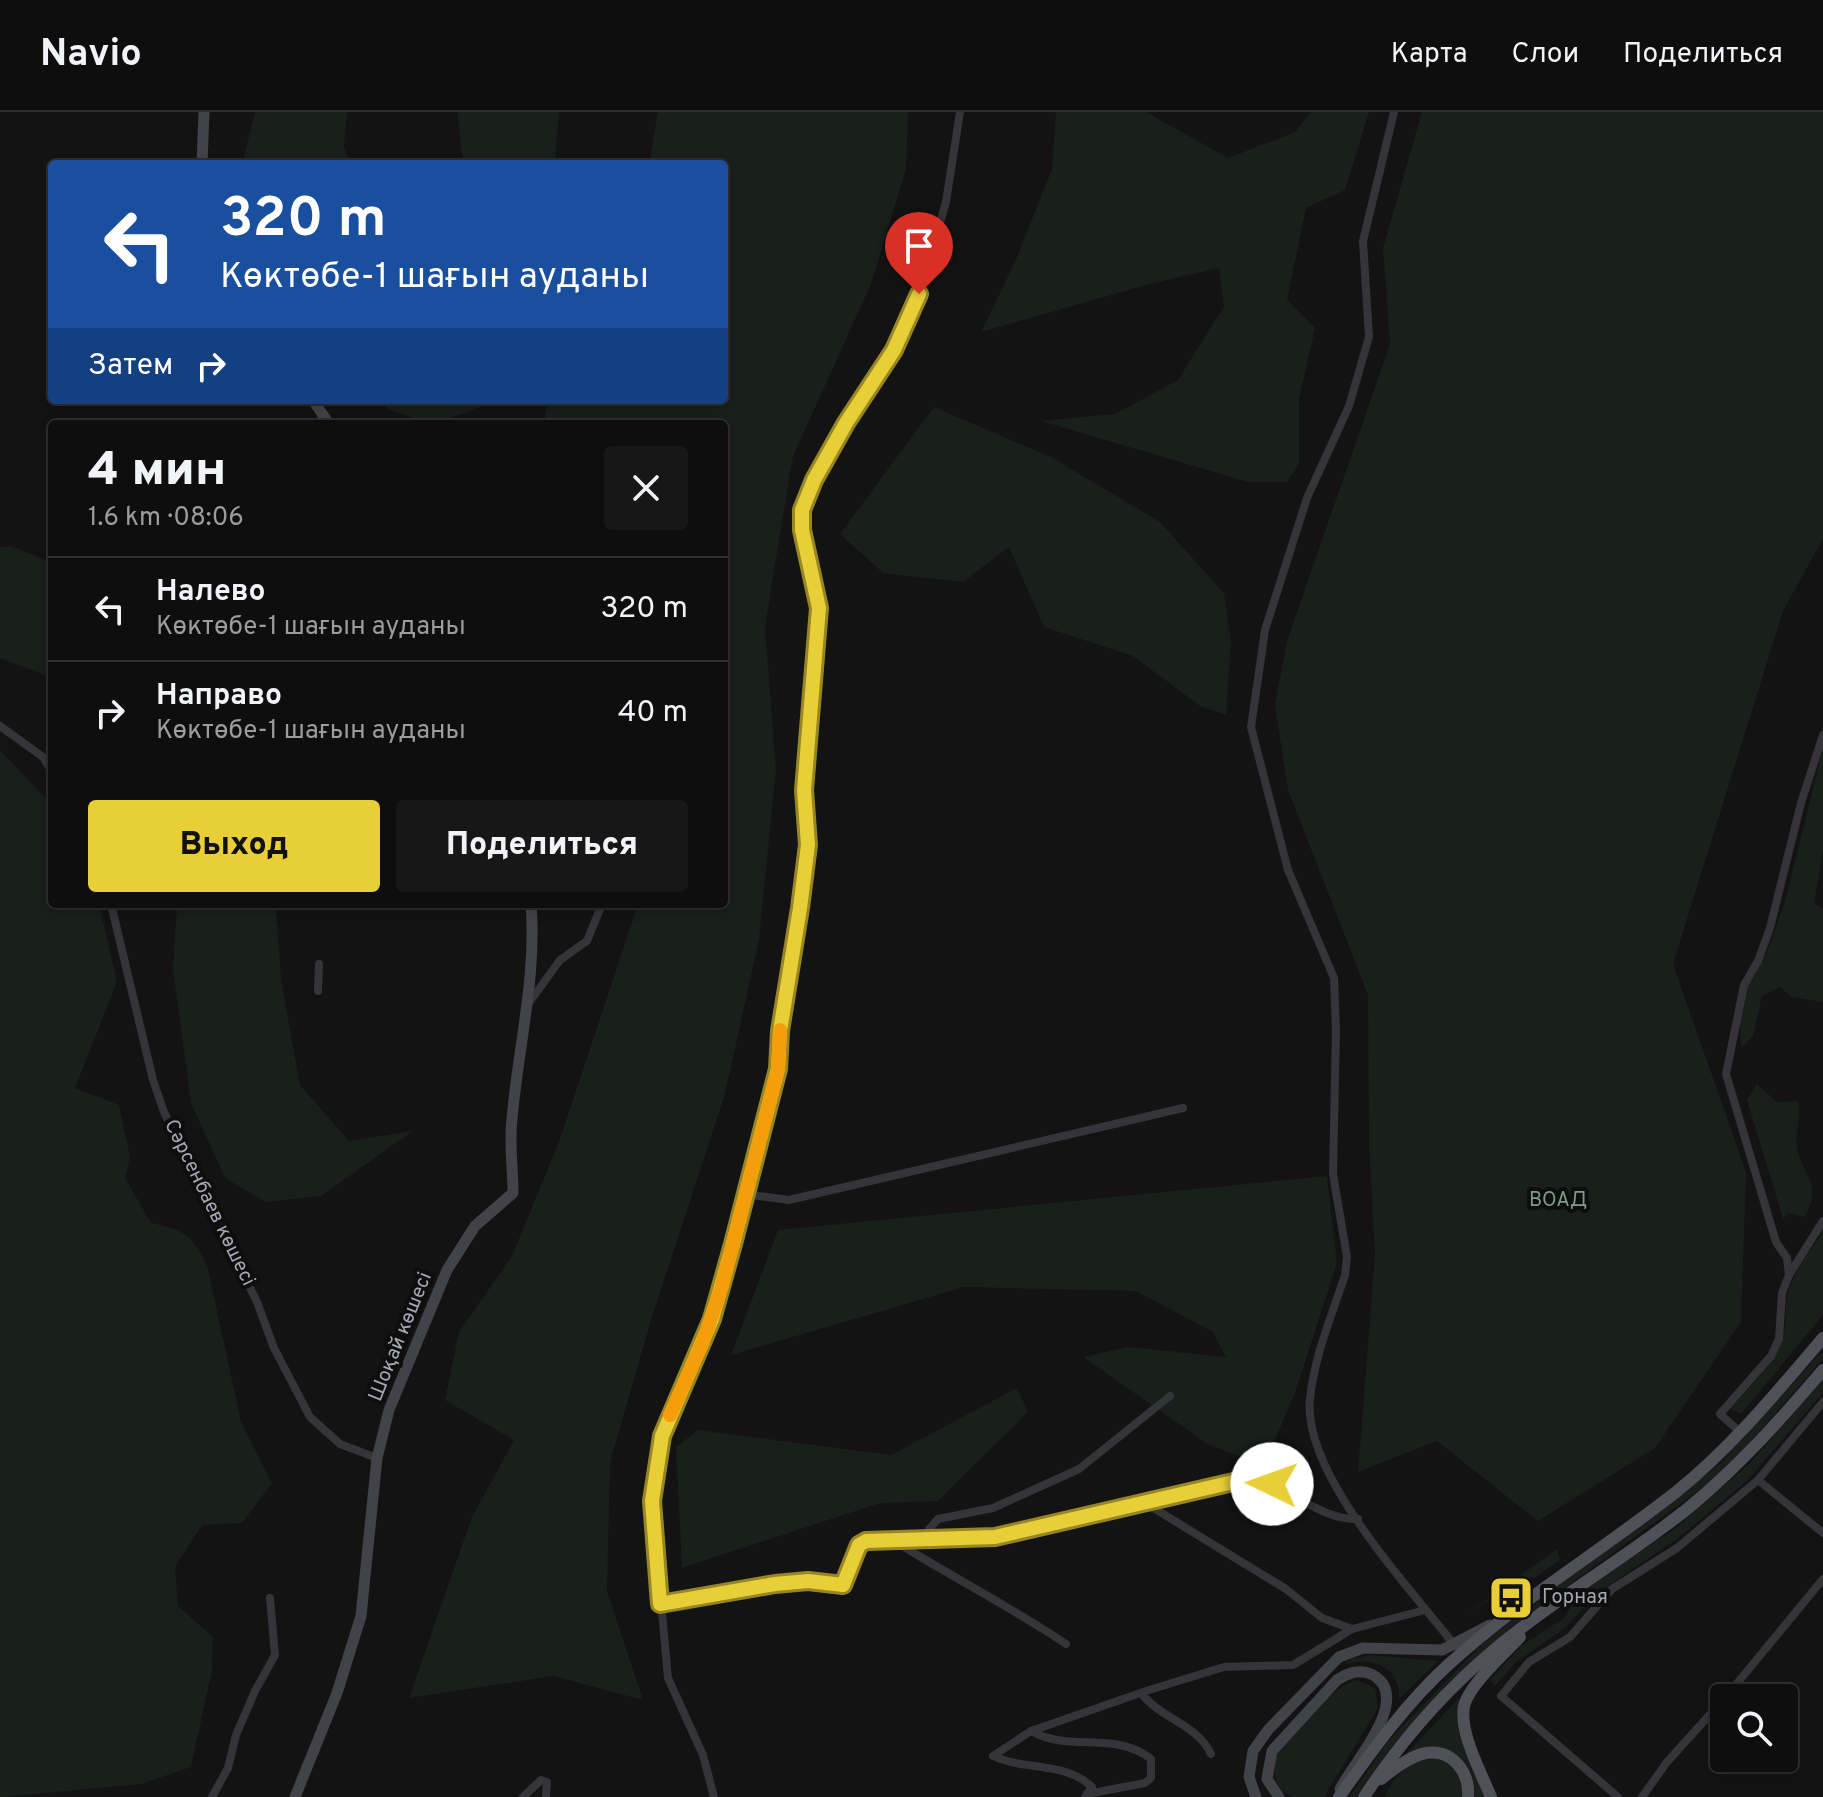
<!DOCTYPE html>
<html lang="ru">
<head>
<meta charset="utf-8">
<style>
  body { margin:0; font-family:Overpass,sans-serif; background:#171718; color:#f1f3f6; height:100vh; display:flex; flex-direction:column; font-size:30px; white-space:nowrap }
  * { box-sizing:border-box; margin:0 }
  p { font-size:26px; color:#9b9c9e }
  .icon { flex:none; width:44px; height:44px; fill:none; stroke:currentColor; stroke-width:2; stroke-linecap:round; stroke-linejoin:round }
  .map { position:relative; flex:1; overflow:hidden }
  .sheet { position:absolute; left:48px; top:308px; width:680px; height:488px; display:flex; flex-direction:column; background:#0e0e0f; border-radius:8px; box-shadow:0 4px 12px #0003,0 0 0 2px #2e2e2f }
  .sheet>* { flex:none }
  .top-card { position:absolute; left:48px; top:48px; width:680px; height:244px; border-radius:8px; box-shadow:0 4px 12px #0003,0 0 0 2px #2e2e2f; background:#1a4fa0; color:#fff; overflow:hidden }
  .tools { position:absolute; left:1710px; top:1572px; display:grid; gap:16px }
  .tools a { display:grid; place-items:center; width:88px; height:88px; border-radius:8px; background:#0e0e0f; box-shadow:0 4px 12px #0003,0 0 0 2px #2e2e2f; font-size:40px }
  .pin { position:absolute; display:grid; place-items:center; width:68px; height:68px; color:#fff; margin:-82px -34px; border-radius:50% 50% 50% 0; rotate:-45deg; box-shadow:0 0 8px #0007 }
  .pin .icon { rotate:45deg }
  .me { position:absolute; width:88px; margin:-44px; rotate:273deg; stroke-linejoin:round; filter:drop-shadow(0 0 6px #0008) }
  .turn { display:flex; align-items:center; gap:28px; height:168px; padding:0 40px; font-size:36px }
  .turn .icon { width:104px; height:104px; stroke-width:2.5 }
  .turn b { display:block; font-size:56px; line-height:68px }
  .then { display:flex; align-items:center; height:76px; padding:0 40px; background:#0003; gap:16px; font-size:30px }
  .round { display:grid; place-items:center; flex:none; width:84px; height:84px; border-radius:8px; background:#171718 }
  .head { display:flex; align-items:center; justify-content:space-between; height:136px; padding:0 40px }
  h1 { font-size:48px; font-weight:800; line-height:60px }
  .primary-button { display:flex; gap:16px; margin-top:auto; padding:16px 40px }
  .primary-button a { flex:1; height:92px; border-radius:8px; background:#e8ce37; color:#111; font-size:32px; font-weight:800; line-height:92px; text-align:center }
  .primary-button a+a { background:#171718; color:#f1f3f6 }
  ul { padding:0; list-style:none }
  li { display:flex; align-items:center; gap:24px; height:104px; padding:0 40px; border-top:2px solid #2e2e2f }
  li div { flex:1 }
  li b { display:block; font-size:30px }
  li em { font-style:normal }
  header { display:flex; align-items:center; gap:48px; box-sizing:border-box; height:112px; padding:0 40px; background:#0e0e0f; border-bottom:2px solid #2e2e2f }
  header strong { font-size:38px }
  nav { display:flex; gap:44px; margin-inline-start:auto; font-size:28px }
  .map>svg:first-child { display:block }
</style>
</head>
<body>
<header>
<strong>Navio</strong>
<nav><a>Карта</a><a>Слои</a><a>Поделиться</a></nav>
</header>
<div class="map">
<svg width="1823" height="1685" viewBox="0 0 1823 1685">
  <rect width="100%" height="100%" fill="#131314"/>
  <g fill="#191f1b">
    <polygon points="255,0 347,0 344,35 351,52 242,52"/>
    <polygon points="457,0 559,0 555,52 463,52"/>
    <polygon points="658,0 908,0 906,57 871,172 793,344 765,514 776,658 759,827 725,982 652,1205 610,1350 607,1479 643,1588 553,1564 409,1586 472,1405 514,1328 445,1288 459,1220 512,1144 560,1027 638,792 724,792 724,312 544,312 548,288 724,288 724,52 649,52"/>
    <polygon points="1056,0 1146,0 1228,46 1295,20 1311,0 1369,0 1345,78 1306,96 1287,188 1315,216 1299,287 1299,352 1287,370 1248,370 1041,309 1115,302 1178,268 1224,194 1219,156 1150,172 981,220 1015,150 1052,57"/>
    <polygon points="1422,0 1823,0 1823,427 1783,499 1673,852 1746,1060 1741,1210 1655,1336 1538,1409 1437,1329 1358,1360 1375,1142 1369,1036 1368,883 1288,678 1275,593 1287,529 1390,232 1383,136"/>
    <polygon points="379,288 488,288 483,294 433,312 389,298"/>
    <polygon points="934,295 1051,345 1160,410 1224,481 1231,531 1226,603 1200,594 1133,544 1044,515 1009,435 963,470 883,461 840,422"/>
    <polygon points="11,434 52,451 52,566 0,546 0,435"/>
    <polygon points="1823,635 1823,739 1814,791 1823,797 1823,890 1791,885 1780,875 1762,884 1753,924 1741,936 1740,904 1747,872 1767,840 1785,789"/>
    <path d="M0 638 52 693V792H99L117 870 75 976 119 993 130 1045 125 1066 151 1111C185 1118 194 1124 208 1157L241 1310 272 1371 242 1411 202 1413 175 1455 178 1494 213 1525 212 1558 191 1655 141 1672 4 1685H0Z"/>
    <polygon points="177,792 276,792 281,868 300,973 349,1029 413,1019 321,1084 266,1090 225,1066 191,991 173,857"/>
    <path d="M1757 972 1777 990 1798 989C1802 1006 1793 1024 1798 1040 1806 1068 1823 1074 1804 1105L1789 1101 1783 1107 1747 988Z"/>
    <polygon points="1327,1064 1337,1151 1295,1281 1264,1353 1209,1333 1083,1245 1128,1235 1226,1245 1213,1220 1136,1179 964,1175 731,1243 778,1118"/>
    <path d="M1823 1120V1203L1741 1302 1730 1297C1748 1277 1768 1258 1780 1233 1788 1217 1784 1202 1787 1185 1792 1161 1810 1140 1823 1120Z"/>
    <polygon points="1823,1238 1823,1247 1724,1360 1510,1516 1448,1571 1393,1633 1356,1685 1349,1685 1388,1629 1484,1530 1719,1353"/>
    <polygon points="1823,1268 1823,1281 1747,1369 1677,1427 1599,1480 1565,1516 1515,1551 1495,1574 1490,1568 1521,1534 1564,1506 1578,1482 1674,1417 1749,1352"/>
    <polygon points="1017,1276 1028,1300 938,1389 880,1391 682,1456 676,1335 698,1318 891,1343"/>
    <polygon points="1557,1437 1560,1448 1536,1465 1520,1467 1457,1509"/>
    <path d="M1371 1543 1438 1549 1399 1587C1401 1554 1372 1544 1345 1552L1351 1547Z"/>
    <path d="M1357 1568 1375 1576 1378 1596 1324 1685H1293L1282 1679C1274 1667 1272 1655 1278 1642 1286 1623 1337 1571 1357 1568Z"/>
    <path d="M1460 1585C1450 1620 1472 1654 1486 1685H1475L1472 1661 1454 1641 1406 1642Z"/>
    <path d="M1438 1646C1455 1655 1464 1665 1462 1685H1384C1398 1659 1409 1649 1438 1646Z"/>
  </g>
  <g fill="none" stroke-linecap="round" stroke-linejoin="round">
    <g stroke="#343439" stroke-width="8">
      <path d="M1394 0 1363 129 1369 225 1349 294 1307 386 1265 518 1251 615 1288 758 1334 866 1336 919 1333 1062 1347 1145 1345 1163C1332 1203 1314 1245 1310 1287 1302 1362 1411 1477 1456 1535"/>
      <polyline points="0,614 43,645 52,660"/>
      <polyline points="111,792 153,968 164,1000 257,1190 274,1236 310,1305 340,1332 377,1346"/>
      <polyline points="318,879 319,852"/>
      <polyline points="528,892 560,848 587,829 602,792"/>
      <polyline points="744,1082 789,1088 1183,996"/>
      <polyline points="1789,1163 1787,1146 1776,1130 1726,962 1744,873 1758,849 1770,816 1801,691 1823,623"/>
      <polyline points="1740,1320 1720,1302 1771,1244 1779,1227 1782,1181 1789,1163 1823,1109"/>
      <polyline points="1758,1368 1823,1421"/>
      <polyline points="1142,1389 1286,1477 1322,1506 1352,1517"/>
      <polyline points="926,1427 929,1417 938,1407 993,1396 1079,1357 1170,1284"/>
      <path d="M896 1430C952 1465 1011 1495 1066 1532"/>
      <path d="M660 1492 775 1472 808 1469 843 1473 859 1433 866 1429 995 1425 1242 1368C1286 1367 1314 1408 1358 1407"/>
      <path d="M1141 1581C1161 1607 1197 1612 1211 1642"/>
      <polyline points="1725,1586 1823,1467"/>
      <path d="M1031 1619C1070 1641 1114 1618 1151 1647V1666L1145 1671 1087 1682"/>
      <polyline points="212,1685 228,1656 236,1623 255,1579 275,1543 270,1486"/>
      <polyline points="523,1685 541,1668 547,1670 546,1685"/>
      <polyline points="714,1685 703,1643 668,1566 652,1389 662,1324 712,1207 778,957 808,733 804,678 819,496 802,418 802,398 814,368 857,291 894,238 919,182 946,90 960,0"/>
      <path d="M1085 1685 1092 1675C1065 1649 1025 1659 993 1644L1031 1619 1149 1578 1224 1555 1293 1553 1352 1517 1425 1498"/>
      <polyline points="1618,1685 1501,1584 1529,1550 1570,1525 1612,1477 1677,1436 1758,1368 1823,1290"/>
      <polyline points="1642,1685 1667,1650 1724,1587"/>
    </g>
    <g stroke="#424249" stroke-width="11">
      <polyline points="202,52 204,0"/>
      <polyline points="313,288 329,312"/>
      <path d="M295 1685 337 1581 361 1504 377 1346 389 1298 447 1158 475 1114 513 1081C513 1055 509 1032 512 1007 518 936 537 864 531 792"/>
      <polyline points="1256,1685 1249,1665 1253,1639 1268,1618 1339,1545 1363,1536 1442,1538 1490,1513"/>
      <path d="M1279 1685 1267 1667 1272 1639 1337 1568C1348 1561 1360 1556 1373 1563 1413 1586 1354 1650 1340 1677"/>
    </g>
    <g stroke="#505058" stroke-width="12">
      <path d="M1381 1667C1394 1657 1410 1644 1426 1641 1453 1637 1470 1661 1468 1685"/>
      <path d="M1339 1685C1372 1639 1406 1591 1448 1553 1518 1489 1601 1439 1676 1380 1731 1336 1777 1280 1823 1226"/>
      <path d="M1364 1685C1400 1630 1446 1578 1496 1536 1558 1484 1630 1444 1692 1393 1741 1352 1782 1306 1823 1258"/>
      <path d="M1491 1685C1481 1660 1459 1621 1464 1594 1469 1573 1505 1541 1520 1525"/>
    </g>
  </g>
  <g fill="none" stroke-linecap="round" stroke-linejoin="round">
    <g stroke="#978624" stroke-width="20">
      <polyline id="route" points="919,182 894,238 846,311 814,368 802,398 802,418 819,496 804,678 808,733 800,796 780,919 778,957 733,1132 712,1207 662,1324 652,1389 660,1492 775,1472 808,1469 843,1473 859,1433 866,1429 995,1425 1242,1368 1272,1372"/>
    </g>
    <use href="#route" stroke="#e8ce37" stroke-width="14"/>
    <polyline stroke="#f59e0b" stroke-width="14" points="670,1303 702,1232 722,1174 778,957 780,918"/>
  </g>
  <defs>
    <g id="bus-square" transform="scale(2.3)"><rect x="-9" y="-9" width="18" height="18" rx="4" fill="#e8ce37" stroke="#0e0e0f"/><path d="M-5-6H5V4H4V6H2V4H-2V6H-4V4H-5ZM-3.5-4V0h7V-4ZM-3.5 1.2v1.5H-2V1.2ZM2 1.2v1.5H3.5V1.2Z" fill="#111"/></g>
  </defs>
  <g fill-rule="evenodd">
    <use href="#bus-square" x="1511" y="1486"/>
  </g>
  <g text-anchor="middle" dominant-baseline="central" stroke-width="8" stroke-linejoin="round" paint-order="stroke">
    <g font-size="20" fill="#7d9e85" stroke="#0e0e0f">
      <text x="1558" y="1089">ВОАД</text>
    </g>
    <g font-size="20" fill="#a5a7b4" stroke="#0e0e0f">
      <text transform="translate(209 1091) rotate(64)">Сәрсенбаев көшесі</text>
      <text transform="translate(401 1225) rotate(-68)">Шоқай көшесі</text>
    </g>
    <g font-size="20" fill="#a5a7b4" stroke="#0e0e0f" text-anchor="start">
      <text x="1542" y="1486">Горная</text>
    </g>
  </g>
</svg>
<div class="tools">
<a><svg class="icon" aria-label="search" viewBox="0 0 24 24"><circle cx="10" cy="10" r="6"/><path d="M15 15l6 6"/></svg></a>
</div>
<div class="pin" style="left:919px;top:182px;background:#d93025"><svg class="icon" aria-label="arrive" viewBox="0 0 24 24"><path d="M6 21V4h12l-3 4 3 4H6"/></svg></div>
<svg class="me" style="left:1272px;top:1372px" viewBox="-20 -20 40 40"><circle r="19" fill="#fff"/><path d="M0-13L10 11 0 6-10 11z" fill="#e8ce37"/></svg>
<div class="top-card">
<div class="turn"><svg class="icon" aria-label="left" viewBox="0 0 24 24"><path d="M17 20v-9H6M10 6l-5 5 5 5"/></svg><div><b>320 m</b>Көктөбе-1 шағын ауданы</div></div>
<div class="then">Затем<svg class="icon" aria-label="right" viewBox="0 0 24 24"><path d="M7 20v-9h11M14 6l5 5-5 5"/></svg></div>
</div>
<section class="sheet">
<div class="head"><div><h1>4 мин</h1><p>1.6 km · 08:06</p></div><a class="round"><svg class="icon" aria-label="close" viewBox="0 0 24 24"><path d="M6 6l12 12M18 6L6 18"/></svg></a></div>
<ul>
<li><svg class="icon" aria-label="left" viewBox="0 0 24 24"><path d="M17 20v-9H6M10 6l-5 5 5 5"/></svg><div><b>Налево</b><p>Көктөбе-1 шағын ауданы</p></div><em>320 m</em></li>
<li><svg class="icon" aria-label="right" viewBox="0 0 24 24"><path d="M7 20v-9h11M14 6l5 5-5 5"/></svg><div><b>Направо</b><p>Көктөбе-1 шағын ауданы</p></div><em>40 m</em></li>
</ul>
<div class="primary-button"><a>Выход</a><a>Поделиться</a></div>
</section>
</div>
</body>
</html>
